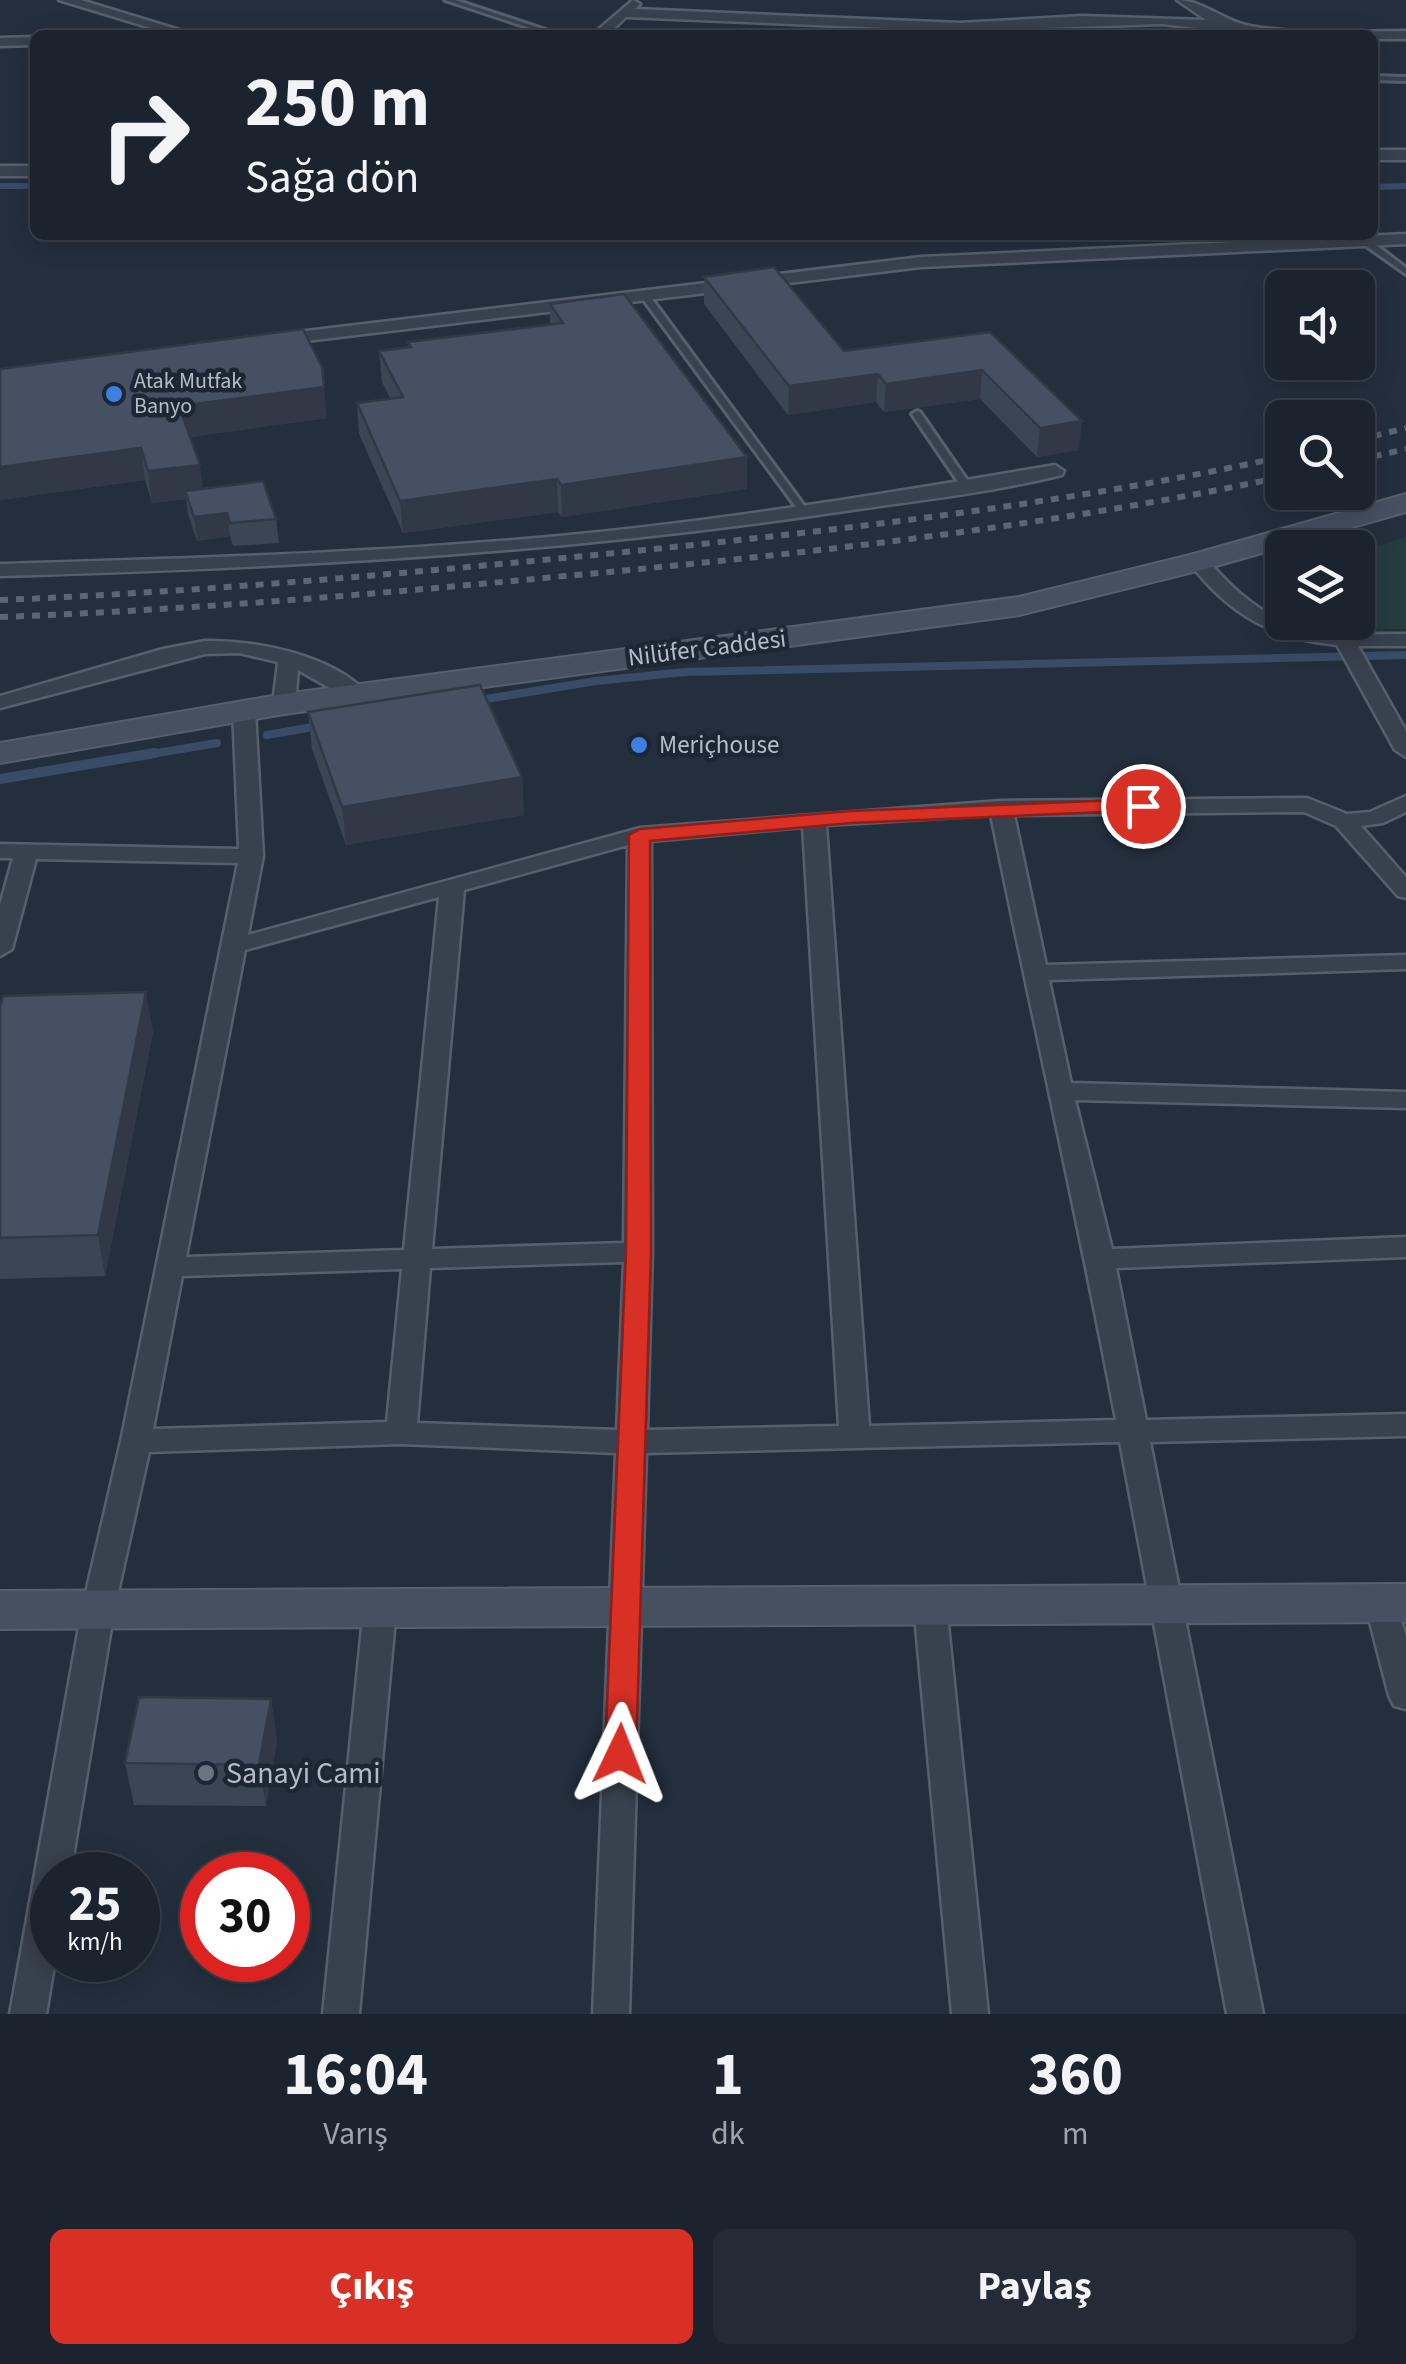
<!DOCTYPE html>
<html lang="tr">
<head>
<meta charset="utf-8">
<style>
  body { margin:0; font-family:"Source Sans 3",sans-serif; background:#242b36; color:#f1f3f6; height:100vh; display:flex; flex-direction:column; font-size:38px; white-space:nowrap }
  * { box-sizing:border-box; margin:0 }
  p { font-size:32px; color:#a0a4aa }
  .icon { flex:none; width:55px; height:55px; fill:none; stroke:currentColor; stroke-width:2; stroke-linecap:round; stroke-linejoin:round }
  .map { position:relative; height:2014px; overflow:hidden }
  .drawer { display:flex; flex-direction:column; background:#1b232e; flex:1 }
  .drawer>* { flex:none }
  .guide { position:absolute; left:30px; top:30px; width:1348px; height:210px; border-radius:15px; box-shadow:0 5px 25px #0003,0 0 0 2px #39404a; background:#1b232e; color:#f1f3f6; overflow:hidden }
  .controls { position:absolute; left:1265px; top:270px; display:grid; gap:20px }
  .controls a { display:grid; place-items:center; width:110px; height:110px; border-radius:15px; background:#1b232e; box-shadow:0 5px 25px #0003,0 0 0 2px #39404a; font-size:50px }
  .speed { position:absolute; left:30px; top:1852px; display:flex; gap:20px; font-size:50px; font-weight:700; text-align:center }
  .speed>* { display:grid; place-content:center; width:130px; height:130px; border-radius:50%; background:#1b232e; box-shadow:0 5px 25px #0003,0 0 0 2px #39404a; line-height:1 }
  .speed small { font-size:25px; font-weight:400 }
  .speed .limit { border:15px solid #d22; background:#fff; color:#111 }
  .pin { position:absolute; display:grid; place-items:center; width:85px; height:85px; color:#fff; margin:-42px; border:5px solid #fff; border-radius:50%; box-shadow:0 2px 10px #0007 }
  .me { position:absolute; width:110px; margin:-55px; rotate:2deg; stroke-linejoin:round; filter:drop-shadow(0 0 8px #0008) }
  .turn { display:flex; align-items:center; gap:35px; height:210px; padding:0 50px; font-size:45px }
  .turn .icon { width:130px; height:130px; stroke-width:2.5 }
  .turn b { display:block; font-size:70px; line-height:85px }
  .eta { display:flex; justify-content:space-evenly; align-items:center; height:170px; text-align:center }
  .eta b { font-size:60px; font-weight:700; line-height:70px }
  .button { display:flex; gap:20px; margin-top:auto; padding:20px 50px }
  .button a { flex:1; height:115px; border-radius:15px; background:#d93025; color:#fff; font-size:40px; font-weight:700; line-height:115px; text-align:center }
  .button a+a { background:#242b36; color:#f1f3f6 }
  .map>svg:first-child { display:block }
</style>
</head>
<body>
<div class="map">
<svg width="1406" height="2014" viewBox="0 0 1406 2014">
  <rect width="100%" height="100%" fill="#242f3e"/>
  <polygon fill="#263c3f" points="1406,537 1406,629 1323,629 1306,623 1358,622 1358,552"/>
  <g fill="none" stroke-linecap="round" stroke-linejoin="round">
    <g stroke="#394c67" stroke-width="6">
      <polyline points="0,186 35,186"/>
      <polyline points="1372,187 1406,186"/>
    </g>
    <g stroke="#394c67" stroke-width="8">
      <polyline points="474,701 596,681 685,672 1406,655"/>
      <polyline points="267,735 319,726"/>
      <polyline points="140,756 217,743"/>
    </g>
    <polyline stroke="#394c67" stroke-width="10" points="0,779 155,753"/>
    <g stroke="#565f6c" stroke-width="6">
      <g id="lane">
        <polygon points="445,0 455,0 561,35 551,35"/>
        <polygon points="1372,76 1406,77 1406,81 1372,80"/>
        <polygon points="1365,241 1371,241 1406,268 1406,274 1365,245"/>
        <polygon points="643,295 649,295 808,511 808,515 802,515 643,299"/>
        <polygon points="917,411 920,412 971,486 969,488 966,489 961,486 912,414"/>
      </g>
    </g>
    <g stroke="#565f6c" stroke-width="5">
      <g id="street">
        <polygon points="59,0 81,0 196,35 174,35"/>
        <path d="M633 0 640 4 635 9 960 23 1082 16 1206 20 1177 0C1203 0 1223 21 1250 26 1301 35 1354 31 1406 31V39H1372V35H1257L1162 24 960 31 626 17 607 35H592Z"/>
        <polygon points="35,37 35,45 0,46 0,38"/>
        <rect x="1372" y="150" width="34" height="10"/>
        <rect x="0" y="166" width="35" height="10"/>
        <polygon points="1406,234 1406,244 921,267 273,345 264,340 273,335 921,257"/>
        <path d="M1055 465 1064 471 1062 475C989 493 912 501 838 512 560 554 281 568 0 576V564C197 558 394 553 590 533 746 517 901 491 1055 465Z"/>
        <path d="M1199 556 1206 558C1270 634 1311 635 1406 634V646H1358L1406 731V757L1395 750 1337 645C1273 639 1228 614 1189 562Z"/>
        <path d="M205 641C256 640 332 655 368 694L365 699H349L298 670 295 704 284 710 273 704 278 662 239 653 205 654 0 708V696L163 649Z"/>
        <path d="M244 705 255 711 263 856 248 935 640 828 1001 801 1307 798 1347 814 1370 812 1406 796V812L1383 823 1361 826 1406 877V898L1398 896 1336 826 1304 812 1014 815 1046 965 1406 955V969L1049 980 1071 1083 1406 1092V1108L1075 1100 1112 1249 1406 1237V1257L1116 1268 1146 1420 1406 1414V1436L1150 1442 1263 2014H1227L1120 1442 646 1453 629 2014H593L616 1453 401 1444 149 1452 114 1610 70 1875H52L55 1960 46 2014H10L82 1610 121 1441 238 863 36 859 12 949 0 956V905L13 858H0V844L239 849 233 711ZM991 815C1032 1017 1078 1218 1116 1420L869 1426 826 825ZM803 827 839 1426 647 1430 652 1252 651 841ZM628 845 624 1243 432 1249 464 890ZM439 897 404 1250 186 1257 245 950ZM624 1262 617 1430 417 1423 430 1268ZM402 1269 387 1422 153 1429 182 1276Z"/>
        <polygon points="1381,1590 1392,1594 1406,1636 1406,1709 1394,1706 1389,1696 1365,1603 1370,1594"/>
        <polygon points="930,1592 941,1596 946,1605 988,2014 952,2014 914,1605 919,1596"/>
        <polygon points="380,1595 391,1599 396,1608 359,2014 323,2014 364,1608 369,1599"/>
      </g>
    </g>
    <g stroke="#565f6c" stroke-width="4">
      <g id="secondary">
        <polygon points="1406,494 1406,512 1209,568 1019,615 284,714 0,763 0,743 284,694 1019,597 1190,555"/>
        <polygon points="1406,1584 1406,1622 0,1629 0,1591"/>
      </g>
    </g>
    <use href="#lane" fill="#38414e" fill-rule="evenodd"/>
    <use href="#street" fill="#38414e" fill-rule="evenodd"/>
    <use href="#secondary" fill="#465061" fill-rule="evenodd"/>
    <g stroke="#5a6575" stroke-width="6" stroke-dasharray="8 8" stroke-linecap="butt">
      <polyline points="1358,440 1406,428"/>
      <polyline points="1358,460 1406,449"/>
      <path d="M0 600C199 592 397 574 595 555 825 532 1055 506 1282 457"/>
      <path d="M0 617C189 610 377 594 565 576 806 554 1045 527 1282 477"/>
    </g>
  </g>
  <g fill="#3b4654">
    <polygon points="704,277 844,351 990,332 1079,450 1037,457 980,399 884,412 876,402 788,415 704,304"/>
    <polygon points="550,304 747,457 747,489 562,517 558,512 403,533 359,434 357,403 390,398 382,382 379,351 408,347 408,342 550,324"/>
    <polygon points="303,329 327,418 190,437 203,489 276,519 279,543 233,546 230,536 197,541 188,514 186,499 152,503 145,480 0,500"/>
    <polygon points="308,712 522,777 524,815 346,845 312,749"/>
    <polygon points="0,1007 153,1032 105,1276 0,1279"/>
    <polygon points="271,1699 277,1741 266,1806 134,1805 125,1763"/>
  </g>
  <g fill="#303945">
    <polygon points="982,370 980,399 884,412 886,384"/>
    <polygon points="878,374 876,402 788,415 789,386"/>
    <polygon points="324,387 327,418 183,438 179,406"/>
    <polygon points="1082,421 1079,450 1037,457 1040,428"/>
    <polygon points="141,448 145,480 0,500 0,467"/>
    <polygon points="747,457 747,489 562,517 561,485"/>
    <polygon points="200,465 204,496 185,491 186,499 152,503 148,471"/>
    <polygon points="557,479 558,512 403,533 400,501"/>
    <polygon points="227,513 230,536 197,541 194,517"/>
    <polygon points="522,777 524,815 346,845 342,807"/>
    <polygon points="146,992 153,1032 105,1276 98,1235"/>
    <polygon points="271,1699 277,1741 266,1806 259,1765"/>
  </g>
  <g fill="#455162" stroke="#303945" stroke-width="2.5">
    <polygon points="774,267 844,351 990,332 1082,421 1040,428 982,370 886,384 878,374 789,386 704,277"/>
    <polygon points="624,294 747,457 561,485 557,479 400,501 357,403 403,397 379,351 411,347 408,342 563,323 550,304"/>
    <polygon points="303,329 322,367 324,387 179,406 200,465 148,471 141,448 0,467 0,369"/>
    <polygon points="263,481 276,519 230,523 227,513 194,517 185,491"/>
    <polygon points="480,685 522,777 342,807 308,712"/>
    <polygon points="146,992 98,1235 0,1238 0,1007 3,996"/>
    <polygon points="139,1697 271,1699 259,1765 125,1763"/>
  </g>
  <polygon fill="#d93025" stroke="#8d1f18" stroke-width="2.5" points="1143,799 1150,801 1153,806 1150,810 851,823 650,841 651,1252 636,1754 631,1763 620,1767 610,1763 605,1754 626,1252 629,835 640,829 851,811"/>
  <g fill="#3f7fe0" stroke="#1d2633" stroke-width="4">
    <circle cx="114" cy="394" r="10"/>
    <circle cx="639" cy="745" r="10"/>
  </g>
  <circle fill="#6b7280" stroke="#1d2633" stroke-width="4" cx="206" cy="1773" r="10"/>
  <g text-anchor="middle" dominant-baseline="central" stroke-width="9" stroke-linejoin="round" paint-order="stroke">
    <g font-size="22" fill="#b4bcc9" stroke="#1d2633" text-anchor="start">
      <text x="134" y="381">Atak Mutfak<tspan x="134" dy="25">Banyo</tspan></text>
    </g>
    <g font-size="25" fill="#b4bcc9" stroke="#1d2633">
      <text transform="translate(707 648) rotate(-7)">Nilüfer Caddesi</text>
    </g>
    <g font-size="25" fill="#b4bcc9" stroke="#1d2633" text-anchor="start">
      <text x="659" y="745">Meriçhouse</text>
    </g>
    <g font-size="30" fill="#b4bcc9" stroke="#1d2633" text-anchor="start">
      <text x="226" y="1773">Sanayi Cami</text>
    </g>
  </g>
</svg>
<div class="controls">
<a><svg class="icon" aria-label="sound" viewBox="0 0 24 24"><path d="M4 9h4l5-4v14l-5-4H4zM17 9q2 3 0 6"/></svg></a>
<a><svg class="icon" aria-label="search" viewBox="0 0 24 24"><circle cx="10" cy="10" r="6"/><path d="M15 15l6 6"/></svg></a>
<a><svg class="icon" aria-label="layers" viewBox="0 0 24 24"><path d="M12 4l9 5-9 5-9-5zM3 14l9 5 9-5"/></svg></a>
</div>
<div class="speed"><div>25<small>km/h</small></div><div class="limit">30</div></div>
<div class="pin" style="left:1143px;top:806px;background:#d93025"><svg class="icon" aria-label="arrive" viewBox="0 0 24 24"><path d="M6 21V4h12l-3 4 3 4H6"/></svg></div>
<svg class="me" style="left:620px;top:1754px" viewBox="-20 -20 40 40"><path d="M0-17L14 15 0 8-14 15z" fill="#d93025" stroke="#fff" stroke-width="4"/></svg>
<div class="guide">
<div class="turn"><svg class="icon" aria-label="right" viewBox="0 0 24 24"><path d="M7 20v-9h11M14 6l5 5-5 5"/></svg><div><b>250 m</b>Sağa dön</div></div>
</div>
</div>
<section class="drawer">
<div class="eta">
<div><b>16:04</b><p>Varış</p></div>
<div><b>1</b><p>dk</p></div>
<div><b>360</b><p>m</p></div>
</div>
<div class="button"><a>Çıkış</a><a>Paylaş</a></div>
</section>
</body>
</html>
